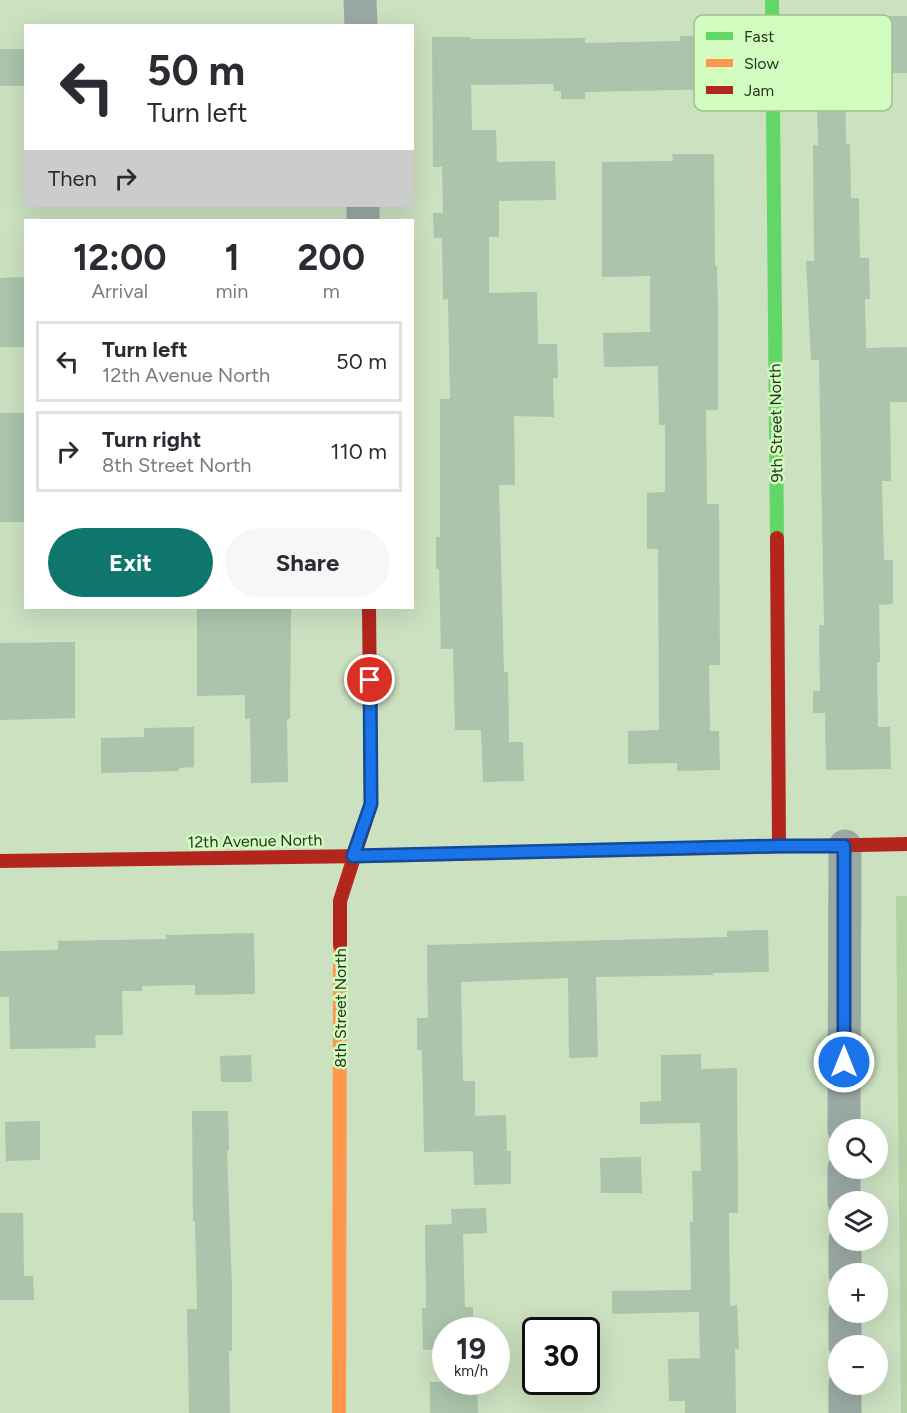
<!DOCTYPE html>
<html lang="en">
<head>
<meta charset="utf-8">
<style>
  body { margin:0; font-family:Figtree,sans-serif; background:#f7f7f7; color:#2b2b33; height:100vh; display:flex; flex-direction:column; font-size:22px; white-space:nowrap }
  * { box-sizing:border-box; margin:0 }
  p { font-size:20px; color:#7c7c81 }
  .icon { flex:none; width:33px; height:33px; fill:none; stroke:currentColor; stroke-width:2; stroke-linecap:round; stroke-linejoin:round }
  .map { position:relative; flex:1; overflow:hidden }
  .drawer { position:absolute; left:24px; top:219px; width:390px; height:390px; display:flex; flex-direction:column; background:#fff; border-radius:0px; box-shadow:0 6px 24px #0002 }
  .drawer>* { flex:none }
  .top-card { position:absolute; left:24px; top:24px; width:390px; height:183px; border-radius:0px; box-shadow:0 6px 24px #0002; background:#fff; color:#2b2b33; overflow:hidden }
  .tools { position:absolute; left:828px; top:1119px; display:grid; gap:12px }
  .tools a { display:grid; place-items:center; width:60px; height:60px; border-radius:50%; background:#fff; box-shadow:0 6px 24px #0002; font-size:30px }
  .speed { position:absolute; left:432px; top:1317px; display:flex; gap:12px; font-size:30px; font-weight:700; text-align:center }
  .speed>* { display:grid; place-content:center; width:78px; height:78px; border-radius:50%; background:#fff; box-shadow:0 6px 24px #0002; line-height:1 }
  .speed small { font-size:15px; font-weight:400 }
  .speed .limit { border:3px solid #111; border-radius:9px; background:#fff; color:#111 }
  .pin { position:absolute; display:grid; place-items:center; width:51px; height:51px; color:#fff; margin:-26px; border:3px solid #fff; border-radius:50%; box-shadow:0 2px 6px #0007 }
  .me { position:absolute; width:66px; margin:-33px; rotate:0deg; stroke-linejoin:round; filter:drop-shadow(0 0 4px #0008) }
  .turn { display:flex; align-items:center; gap:21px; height:126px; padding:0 24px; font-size:27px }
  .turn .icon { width:78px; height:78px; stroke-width:2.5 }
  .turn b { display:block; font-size:42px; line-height:51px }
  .then { display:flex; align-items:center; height:57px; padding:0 24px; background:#0003; gap:12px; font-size:22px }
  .eta { display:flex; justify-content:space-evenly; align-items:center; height:102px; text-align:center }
  .eta b { font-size:36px; font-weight:700; line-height:42px }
  .primary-button { display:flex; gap:12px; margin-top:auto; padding:12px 24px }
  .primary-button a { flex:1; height:69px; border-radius:36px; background:#0f766e; color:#fff; font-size:24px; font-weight:700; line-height:69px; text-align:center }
  .primary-button a+a { background:#f7f7f7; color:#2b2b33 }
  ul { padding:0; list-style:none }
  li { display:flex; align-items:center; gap:18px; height:81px; margin:0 12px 9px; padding:0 12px; border:3px solid #e1e1e2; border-radius:0px }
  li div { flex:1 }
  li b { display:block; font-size:22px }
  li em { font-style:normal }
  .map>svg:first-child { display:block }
</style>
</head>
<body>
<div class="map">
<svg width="907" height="1413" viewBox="0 0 907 1413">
  <rect width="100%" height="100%" fill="#cbe1c0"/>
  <polygon fill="#b3d2a4" points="896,896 907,896 907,1413 901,1413"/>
  <g fill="#aac5ac">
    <polygon points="873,16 907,16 907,73 845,74 846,144 850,144 851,198 859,198 860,258 869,258 870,299 865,299 866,348 907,347 907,402 890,402 891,481 882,481 884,560 893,560 893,604 879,605 880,662 877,662 878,727 890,727 891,769 826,770 825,713 813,713 813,691 820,691 819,625 824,625 819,360 811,360 806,261 814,261 813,145 818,145 815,19 873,18"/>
    <polygon points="724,35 724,89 585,92 585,99 561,99 561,91 554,91 553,84 471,85 472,130 496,130 497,162 555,161 556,200 499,201 499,237 489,237 489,293 537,292 538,344 557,344 558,378 553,378 554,417 514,416 515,485 499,485 504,672 508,672 509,742 523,742 524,781 483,782 481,730 455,730 453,649 441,649 439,569 436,569 436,537 440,537 440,399 450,399 448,299 443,300 442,238 434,238 433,213 443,213 442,167 433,167 432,37 471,37 471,39 509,39 585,38 585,43 680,41 680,36"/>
    <rect x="0" y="49" width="26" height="37"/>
    <polygon points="672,154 714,154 715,266 717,266 718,308 718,410 706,410 707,504 719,504 720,665 709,665 710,731 719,731 720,770 677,771 677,763 628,764 628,731 659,730 658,549 647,549 647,493 665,492 665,425 659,425 658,366 604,367 603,333 650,332 650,276 602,277 602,162 673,161"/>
    <polygon points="26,277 26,347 0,347 0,278"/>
    <rect x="0" y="413" width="26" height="109"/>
    <polygon points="197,608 222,608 222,609 291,608 290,719 287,719 288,782 251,783 250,719 245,719 245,695 197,696"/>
    <polygon points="75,642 75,718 0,720 0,643"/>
    <polygon points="194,727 194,767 179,768 179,771 101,773 101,738 144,737 144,728"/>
    <polygon points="768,930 769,972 713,973 713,975 596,977 598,1057 569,1058 568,978 461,982 463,1081 475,1081 475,1116 506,1115 507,1151 511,1151 511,1184 474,1185 473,1151 424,1152 422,1050 417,1050 417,1018 428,1018 427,945 727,937 727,931"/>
    <polygon points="254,933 255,994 195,995 195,985 142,986 142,991 122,991 123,1035 95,1035 96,1048 10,1049 9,997 0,997 0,951 58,950 58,941 166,939 166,935"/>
    <polygon points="701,1054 701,1069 737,1068 738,1213 729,1213 730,1306 737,1305 739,1349 735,1349 736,1413 685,1413 685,1401 669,1401 668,1359 700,1358 699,1312 612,1314 612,1291 691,1290 690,1222 693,1222 692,1171 701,1171 700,1123 640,1124 640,1102 661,1101 661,1055"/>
    <polygon points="251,1055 252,1082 221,1082 220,1056"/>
    <polygon points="192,1111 228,1111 229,1151 227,1151 232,1288 232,1351 229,1351 230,1413 189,1413 187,1309 197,1309 195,1221 193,1221"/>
    <polygon points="40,1121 40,1160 6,1161 5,1122"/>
    <polygon points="641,1157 642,1193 601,1193 600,1158"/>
    <polygon points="486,1208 487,1233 463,1234 465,1307 473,1307 473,1330 446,1330 446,1349 423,1350 422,1308 426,1308 425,1225 452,1224 451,1209"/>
    <polygon points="0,1213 23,1213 24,1276 33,1276 34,1300 0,1300"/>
    <polygon points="430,1382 477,1382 478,1413 430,1413"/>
  </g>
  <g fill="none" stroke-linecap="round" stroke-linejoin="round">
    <g stroke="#9ba9a4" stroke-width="33">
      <polyline points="360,0 361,26"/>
      <polyline points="363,206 363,220"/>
      <polyline points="844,1130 845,846"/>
      <polyline points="844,1168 844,1202"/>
      <polyline points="845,1240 845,1274"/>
      <polyline points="845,1312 845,1346"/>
      <polyline points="845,1384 845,1413"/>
    </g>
    <polyline stroke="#63d668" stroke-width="14" points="772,0 777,538"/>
    <g stroke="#ff974d" stroke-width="14">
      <polyline points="368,856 813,846"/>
      <polyline points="339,1413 340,945"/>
    </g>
    <g stroke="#b3261e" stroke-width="14">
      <polyline points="777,538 779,846"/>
      <polyline points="813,846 907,844"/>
      <polyline points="0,861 368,856"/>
      <polyline points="340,945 340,901 371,804 369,608"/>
    </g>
  </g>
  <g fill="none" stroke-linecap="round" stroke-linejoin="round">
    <g stroke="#114b97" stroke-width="15">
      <polyline id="route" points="370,680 371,804 353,856 779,846 844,846 844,1062"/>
    </g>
    <use href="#route" stroke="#1a73e8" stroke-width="10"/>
  </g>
  <g text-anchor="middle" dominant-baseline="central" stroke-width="5" stroke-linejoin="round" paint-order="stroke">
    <g font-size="16" fill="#24341d" stroke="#d3fcc0">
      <text transform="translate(776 423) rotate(-91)">9th Street North</text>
      <text transform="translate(255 841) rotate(-1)">12th Avenue North</text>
      <text transform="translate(340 1008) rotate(-90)">8th Street North</text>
    </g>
  </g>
  <rect x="694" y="15" width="198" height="96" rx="9" fill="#d3fcc0" stroke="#9ec08f" stroke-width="1.5"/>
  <rect x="706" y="32" width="27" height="8" fill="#63d668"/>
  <rect x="706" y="59" width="27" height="8" fill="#ff974d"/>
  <rect x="706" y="86" width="27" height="8" fill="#b3261e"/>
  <g font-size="16" fill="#24341d">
    <text x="744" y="42">Fast</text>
    <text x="744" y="69">Slow</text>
    <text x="744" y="96">Jam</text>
  </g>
</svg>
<div class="tools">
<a><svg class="icon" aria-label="search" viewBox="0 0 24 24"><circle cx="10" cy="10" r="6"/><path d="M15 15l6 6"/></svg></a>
<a><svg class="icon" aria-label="layers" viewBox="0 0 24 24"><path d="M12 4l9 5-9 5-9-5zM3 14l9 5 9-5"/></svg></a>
<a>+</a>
<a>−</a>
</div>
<div class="speed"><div>19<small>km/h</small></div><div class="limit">30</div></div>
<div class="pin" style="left:370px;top:680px;background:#d93025"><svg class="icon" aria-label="arrive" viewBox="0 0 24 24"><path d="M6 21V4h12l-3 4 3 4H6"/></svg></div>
<svg class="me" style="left:844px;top:1062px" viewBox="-20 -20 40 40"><circle r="17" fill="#1a73e8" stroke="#fff" stroke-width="3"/><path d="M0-11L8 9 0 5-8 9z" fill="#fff"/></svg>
<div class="top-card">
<div class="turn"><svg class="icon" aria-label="left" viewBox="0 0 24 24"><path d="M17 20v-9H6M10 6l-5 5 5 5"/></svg><div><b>50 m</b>Turn left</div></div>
<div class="then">Then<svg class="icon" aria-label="right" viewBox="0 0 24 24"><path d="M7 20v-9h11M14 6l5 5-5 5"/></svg></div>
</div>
<section class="drawer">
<div class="eta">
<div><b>12:00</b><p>Arrival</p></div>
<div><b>1</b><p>min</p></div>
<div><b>200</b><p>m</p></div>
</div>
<ul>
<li><svg class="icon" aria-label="left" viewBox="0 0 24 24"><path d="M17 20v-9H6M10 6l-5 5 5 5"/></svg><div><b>Turn left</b><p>12th Avenue North</p></div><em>50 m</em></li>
<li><svg class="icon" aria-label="right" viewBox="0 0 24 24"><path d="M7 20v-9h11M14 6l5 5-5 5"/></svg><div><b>Turn right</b><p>8th Street North</p></div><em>110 m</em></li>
</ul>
<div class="primary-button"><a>Exit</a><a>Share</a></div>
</section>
</div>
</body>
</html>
